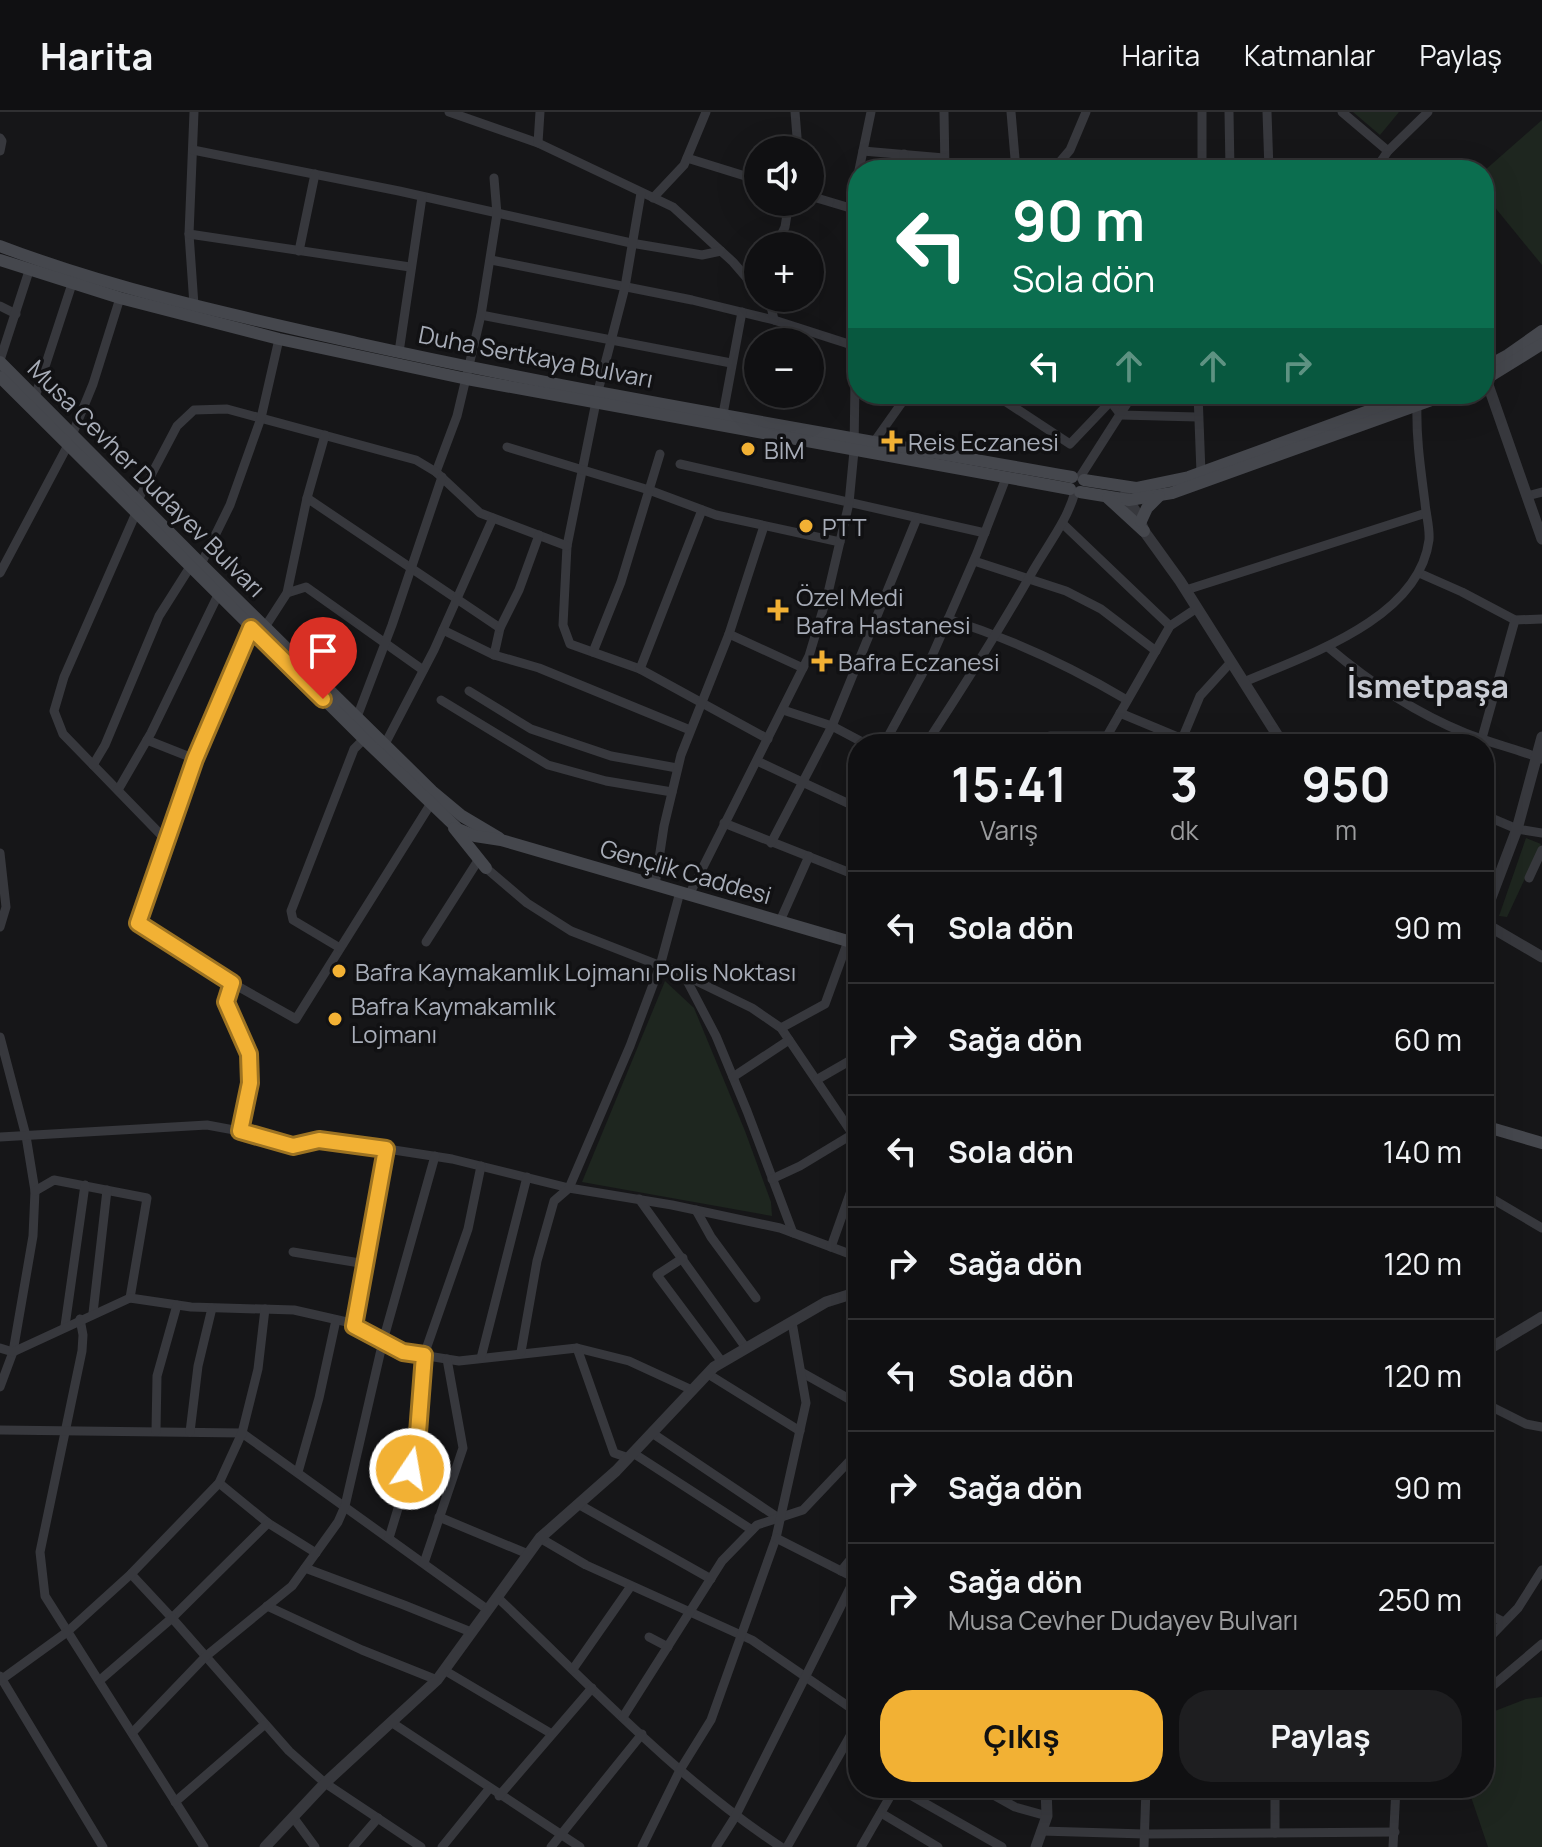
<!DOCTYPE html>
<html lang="tr">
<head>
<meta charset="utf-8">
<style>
  body { margin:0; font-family:Manrope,sans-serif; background:#1e1e20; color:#f1f3f6; height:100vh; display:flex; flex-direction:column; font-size:30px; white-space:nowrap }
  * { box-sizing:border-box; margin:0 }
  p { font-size:26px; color:#9c9d9f }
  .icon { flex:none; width:44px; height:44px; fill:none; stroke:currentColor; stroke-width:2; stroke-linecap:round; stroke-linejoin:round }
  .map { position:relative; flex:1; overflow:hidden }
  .drawer { position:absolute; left:848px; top:622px; width:646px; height:1064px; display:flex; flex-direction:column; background:#101012; border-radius:32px; box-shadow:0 8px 32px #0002,0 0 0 2px #303032 }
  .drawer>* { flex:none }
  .hud { position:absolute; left:848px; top:48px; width:646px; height:244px; border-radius:32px; box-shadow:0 8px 32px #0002,0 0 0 2px #303032; background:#0b6e4f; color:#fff; overflow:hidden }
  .fabs { position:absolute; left:744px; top:24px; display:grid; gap:16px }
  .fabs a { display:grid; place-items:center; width:80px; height:80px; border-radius:50%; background:#101012; box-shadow:0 8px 32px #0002,0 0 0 2px #303032; font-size:40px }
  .pin { position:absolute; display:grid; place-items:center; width:68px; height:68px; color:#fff; margin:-82px -34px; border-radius:50% 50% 50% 0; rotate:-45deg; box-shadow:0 0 8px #0007 }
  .pin .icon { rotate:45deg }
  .me { position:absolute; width:88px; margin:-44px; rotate:12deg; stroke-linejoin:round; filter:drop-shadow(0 0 6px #0008) }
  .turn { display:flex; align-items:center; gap:28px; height:168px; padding:0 32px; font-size:36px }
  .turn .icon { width:104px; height:104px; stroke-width:2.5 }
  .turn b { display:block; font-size:56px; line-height:68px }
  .lanes { display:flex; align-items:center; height:76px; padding:0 32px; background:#0003; justify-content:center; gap:40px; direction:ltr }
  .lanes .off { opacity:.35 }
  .eta { display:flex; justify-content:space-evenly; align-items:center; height:136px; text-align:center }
  .eta b { font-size:48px; font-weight:700; line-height:56px }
  .button { display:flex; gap:16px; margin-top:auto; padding:16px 32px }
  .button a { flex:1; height:92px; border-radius:32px; background:#f2b134; color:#111; font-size:32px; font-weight:700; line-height:92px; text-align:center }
  .button a+a { background:#1e1e20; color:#f1f3f6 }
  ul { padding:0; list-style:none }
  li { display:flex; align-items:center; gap:24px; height:112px; padding:0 32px; border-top:2px solid #303032 }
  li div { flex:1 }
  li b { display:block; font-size:30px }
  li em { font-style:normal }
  header { display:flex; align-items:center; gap:48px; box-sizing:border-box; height:112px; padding:0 40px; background:#101012; border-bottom:2px solid #303032 }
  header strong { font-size:38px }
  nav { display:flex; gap:44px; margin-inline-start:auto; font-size:28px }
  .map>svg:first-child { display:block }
</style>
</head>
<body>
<header>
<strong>Harita</strong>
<nav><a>Harita</a><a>Katmanlar</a><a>Paylaş</a></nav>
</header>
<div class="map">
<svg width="1542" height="1735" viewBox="0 0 1542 1735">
  <rect width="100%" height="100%" fill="#161618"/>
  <g fill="#1e261f">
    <polygon points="1353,0 1399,0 1380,23"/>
    <polygon points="1542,8 1542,153 1484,82 1484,59"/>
    <polygon points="1526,726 1541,732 1507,805 1499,804"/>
    <polygon points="665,869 694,896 745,1019 771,1090 772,1104 582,1070"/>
    <polygon points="1542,1585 1542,1735 1488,1735 1468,1676 1484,1676 1484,1605 1487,1602 1526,1587"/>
  </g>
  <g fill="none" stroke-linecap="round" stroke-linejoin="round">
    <g stroke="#37383d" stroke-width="9">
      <polyline points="194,0 189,122 194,193"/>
      <polyline points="449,0 538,31 673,95 733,150 758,179"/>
      <polyline points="795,0 797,25 796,38"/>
      <polyline points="944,0 945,58"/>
      <polyline points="1011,0 1016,58"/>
      <polyline points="1202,0 1202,58"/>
      <polyline points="1229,0 1230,58"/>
      <polyline points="1267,0 1269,58"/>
      <polyline points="1342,0 1388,39"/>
      <polyline points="0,26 2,29 0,39"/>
      <polyline points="538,31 540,0"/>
      <polyline points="193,38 399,79 631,131 702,143 721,139"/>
      <polyline points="863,39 944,46"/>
      <polyline points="904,42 904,58"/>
      <polyline points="687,46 758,68"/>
      <polyline points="859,58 871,0"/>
      <polyline points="1053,58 1070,38 1086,0"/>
      <polyline points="1375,58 1388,39 1428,0"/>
      <polyline points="810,84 857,98"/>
      <polyline points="653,86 684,53 706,0"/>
      <polyline points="189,122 410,155"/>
      <polyline points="776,134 785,115 789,90"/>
      <polyline points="299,139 315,62"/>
      <polyline points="491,148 692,188 774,208 858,235"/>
      <polyline points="764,186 771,194 774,208"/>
      <polyline points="0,194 16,202"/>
      <polyline points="481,203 731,251"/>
      <polyline points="399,240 422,85"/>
      <polyline points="0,248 29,159"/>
      <polyline points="598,279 625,175 641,81"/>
      <polyline points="994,282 1070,332 1111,289"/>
      <polyline points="1105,282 1121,303 1197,305"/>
      <polyline points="1198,282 1201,361"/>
      <polyline points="35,285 72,172"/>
      <polyline points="596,290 567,434 563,513 570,532 640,557 768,627"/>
      <polyline points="723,302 742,200"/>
      <polyline points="874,330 908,282"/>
      <polyline points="507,335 649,378 716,403 840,430"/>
      <polyline points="680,352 985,421"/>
      <polyline points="436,360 457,304 481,203 497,102 494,66"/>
      <polyline points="1080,365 1133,282"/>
      <polyline points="1527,384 1542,380"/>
      <polyline points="307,386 500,516 494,543"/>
      <polyline points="138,388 177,314 194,298 227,297 416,348 436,360 480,401 567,434"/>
      <polyline points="136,401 64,565 54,599 63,622 165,727"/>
      <polyline points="1063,412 1170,514"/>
      <polyline points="974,449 1066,479 1101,497 1156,539"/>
      <polyline points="201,452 230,393 261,306 279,227"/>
      <polyline points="0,461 68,333 93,272 120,186"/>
      <polyline points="1419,461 1462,480 1515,508 1542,507"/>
      <polyline points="1186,478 1426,401"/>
      <polyline points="287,481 306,475 423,558"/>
      <path d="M948 507C1012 527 1070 554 1127 588"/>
      <polyline points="265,515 287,481 307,386 325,323"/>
      <polyline points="251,516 195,647 138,811 232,871 296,907 430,693"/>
      <polyline points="500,516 519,478 539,423"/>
      <polyline points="443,518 494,543 539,556 690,618"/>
      <polyline points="729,522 803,556"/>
      <path d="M1328 535C1368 569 1416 601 1465 621 1490 631 1517 637 1542 647"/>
      <polyline points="593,540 621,470 660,342"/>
      <polyline points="640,557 702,398"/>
      <path d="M1244 570C1307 543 1419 507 1429 428 1430 416 1426 403 1425 391 1421 359 1416 327 1417 294"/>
      <polyline points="469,579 531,617 611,644 677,656"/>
      <polyline points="441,588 548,653 606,669 672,680"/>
      <polyline points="783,598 832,614 866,632"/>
      <polyline points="1120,601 1180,626"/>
      <polyline points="357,605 392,513 442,365"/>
      <polyline points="1482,626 1515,508"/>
      <polyline points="147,628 195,647"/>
      <polyline points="385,632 434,538 493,406"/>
      <polyline points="884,632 932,544 977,441 1006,366"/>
      <path d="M926 632C964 574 1000 517 1034 457 1049 431 1067 409 1075 380"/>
      <polyline points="1024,632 1050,624 1107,624 1170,514 1197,496"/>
      <polyline points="1180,632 1200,584 1231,550"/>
      <polyline points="757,649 858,696"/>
      <polyline points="93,653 105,633 159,504 190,455"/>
      <polyline points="118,678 151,621 218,483"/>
      <polyline points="1484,703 1517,717 1542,721"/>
      <polyline points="724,711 858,764"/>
      <polyline points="771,731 832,614 917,406"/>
      <polyline points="0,741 6,795 0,815"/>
      <polyline points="486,756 527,791 571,819 684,863 752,896 781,916 858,1030"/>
      <polyline points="1529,766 1542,738"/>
      <polyline points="655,773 664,714 681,643 729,522 764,414"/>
      <polyline points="689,783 809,544 828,481 849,391 854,339 858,61"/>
      <polyline points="780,809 809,744"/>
      <polyline points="426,830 479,747"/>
      <polyline points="340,836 293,808 291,799 354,637 364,627"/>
      <polyline points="684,863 716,924 747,999 793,1121"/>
      <polyline points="232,871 226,890 249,942 250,971 240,1019"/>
      <polyline points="781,916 825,892 848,829"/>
      <polyline points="0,925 26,1024 35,1079 33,1124 13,1240 0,1275"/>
      <polyline points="733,965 789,928"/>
      <polyline points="818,967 858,944"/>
      <polyline points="0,1025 207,1013 256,1022 293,1034 319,1028 355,1032 452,1047 569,1076 672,1093 780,1116 858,1145"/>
      <polyline points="772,1067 800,1054 853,1022"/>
      <polyline points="35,1079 54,1068 147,1086 130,1186"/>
      <polyline points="1484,1082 1542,1116"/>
      <polyline points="639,1087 746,1236"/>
      <polyline points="696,1098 711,1125 756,1186"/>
      <polyline points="831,1135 858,1059"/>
      <polyline points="293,1140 366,1152"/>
      <polyline points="683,1146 657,1163 722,1250"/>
      <polyline points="93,1201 107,1078"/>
      <polyline points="80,1207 83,1223 82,1239 40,1440 45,1484 204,1735"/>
      <polyline points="65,1214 85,1073"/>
      <polyline points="354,1214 386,1037"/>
      <polyline points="0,1236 13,1240 130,1186 191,1195 294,1198 347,1210 403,1240 459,1249 577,1236 629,1249 692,1278"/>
      <polyline points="577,1236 614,1341 629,1346"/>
      <polyline points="521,1240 537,1149 554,1089 569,1076 630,934 660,854 680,780"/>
      <polyline points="481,1246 527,1065"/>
      <polyline points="801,1260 858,1292"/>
      <polyline points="708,1262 800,1319"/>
      <polyline points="851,1280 858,1269"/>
      <polyline points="1484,1280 1490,1294 1526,1312 1542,1315"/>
      <polyline points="0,1318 242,1321 488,1498"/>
      <polyline points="156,1319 157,1264 177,1193"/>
      <polyline points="190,1320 198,1254 212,1196"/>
      <polyline points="652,1321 780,1407"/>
      <polyline points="633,1341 752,1418"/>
      <polyline points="1484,1343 1490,1294"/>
      <polyline points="298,1360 319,1286 336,1208"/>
      <polyline points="219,1371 268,1411 316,1441"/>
      <polyline points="578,1392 711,1467"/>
      <polyline points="439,1405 528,1442"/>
      <polyline points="389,1426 417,1334 424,1243 468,1117 481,1054"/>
      <polyline points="540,1426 586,1453 752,1528 858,1601"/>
      <polyline points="424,1451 463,1336 447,1247"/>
      <polyline points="305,1456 404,1493 471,1520"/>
      <polyline points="841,1459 858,1438"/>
      <polyline points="131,1462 172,1506 268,1411"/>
      <path d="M497 1485C588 1571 676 1666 781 1735"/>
      <polyline points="267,1494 362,1538 437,1568"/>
      <polyline points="1484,1500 1504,1510"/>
      <polyline points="649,1525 668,1535"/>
      <polyline points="1484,1531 1518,1496 1542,1458"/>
      <polyline points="573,1557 631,1474"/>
      <polyline points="444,1558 552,1622"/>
      <polyline points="0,1564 103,1735"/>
      <polyline points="2,1567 67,1520 131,1462 219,1371 242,1321 258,1257 265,1197"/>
      <polyline points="99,1569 172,1506 289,1639 325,1671 421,1735"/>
      <polyline points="1484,1581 1542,1532"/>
      <polyline points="623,1605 722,1449 757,1413 803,1398 858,1340"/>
      <polyline points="391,1610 580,1735"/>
      <polyline points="133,1620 205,1545 292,1474 338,1410 345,1394 383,1229 435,1044"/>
      <polyline points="898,1676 1002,1735"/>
      <polyline points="981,1676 1015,1695 1047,1704"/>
      <polyline points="1275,1676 1275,1721"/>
      <polyline points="499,1684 592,1576"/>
      <polyline points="175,1690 264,1613"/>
      <polyline points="881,1701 938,1735"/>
      <polyline points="293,1705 315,1735"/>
      <polyline points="1041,1719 1145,1722 1395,1720"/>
      <polyline points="353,1735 378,1706"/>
      <polyline points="442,1735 489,1677"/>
      <polyline points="551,1735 642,1622"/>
      <polyline points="642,1735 680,1658 711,1608 776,1426 806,1291 792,1210"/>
      <polyline points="716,1735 735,1705 855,1466 776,1426"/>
      <polyline points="787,1735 858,1610"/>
      <polyline points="861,1735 895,1676"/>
      <polyline points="1144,1735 1146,1676"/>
      <polyline points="1393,1735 1396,1676"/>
    </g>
    <g stroke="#37383d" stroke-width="11">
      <polyline points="1486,267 1542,427"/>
      <polyline points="1125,383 1138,403 1144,419 1180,469 1283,632"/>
      <polyline points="1484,804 1517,717 1542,625"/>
      <polyline points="1484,811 1542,845"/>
      <polyline points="1484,1240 1542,1205"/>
      <polyline points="265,1735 325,1671 437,1568 540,1426 616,1359 714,1255 826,1190 858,1180"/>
      <polyline points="1036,1735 1047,1704 1046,1676"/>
    </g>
    <g stroke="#45474d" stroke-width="12">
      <path d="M0 134C115 178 237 204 357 231 593 283 833 322 1072 365"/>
      <polyline points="0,148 120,186 279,227 467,267 1070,377"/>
      <polyline points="0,250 201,452 432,679 462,704 499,726"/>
      <polyline points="1484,256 1508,243 1542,219"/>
      <polyline points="0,265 364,627 458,717 475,724 501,728 858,832"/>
      <polyline points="1484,268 1542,232"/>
      <polyline points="1084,368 1136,376 1189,365 1415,282"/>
      <polyline points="1080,380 1129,388 1172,381 1448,282"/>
      <polyline points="1108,386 1144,419"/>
      <polyline points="1141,409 1147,396 1159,384"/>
      <polyline points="454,716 486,756"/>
      <polyline points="1484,1014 1542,1031"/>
    </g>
  </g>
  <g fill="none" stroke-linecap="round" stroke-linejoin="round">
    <g stroke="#9d7322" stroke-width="20">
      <polyline id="route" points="323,587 251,516 195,647 138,811 232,871 226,890 249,942 250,971 240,1019 293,1034 319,1028 386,1037 354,1214 403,1240 424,1243 417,1334 410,1357"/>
    </g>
    <use href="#route" stroke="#f2b134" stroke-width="14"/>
  </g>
  <g fill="#f2b134" stroke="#111113" stroke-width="3">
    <path d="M888 317h8v8h8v8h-8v8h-8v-8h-8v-8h8z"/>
    <circle cx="748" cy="337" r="8"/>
    <circle cx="806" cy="414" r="8"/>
    <path d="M774 486h8v8h8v8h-8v8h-8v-8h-8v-8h8z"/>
    <path d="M818 537h8v8h8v8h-8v8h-8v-8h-8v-8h8z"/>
    <circle cx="339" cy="859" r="8"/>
    <circle cx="335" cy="907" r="8"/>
  </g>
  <g text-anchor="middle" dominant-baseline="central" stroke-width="7" stroke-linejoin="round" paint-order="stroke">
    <g font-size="24" fill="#a8adb8" stroke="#111113">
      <text transform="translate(536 244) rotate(11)">Duha Sertkaya Bulvarı</text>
      <text transform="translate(147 366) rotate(45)">Musa Cevher Dudayev Bulvarı</text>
      <text transform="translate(686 759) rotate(16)">Gençlik Caddesi</text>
    </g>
    <g font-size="24" fill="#a8adb8" stroke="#111113" text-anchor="start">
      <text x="908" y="329">Reis Eczanesi</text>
      <text x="764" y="337">BİM</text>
      <text x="822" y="414">PTT</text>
      <text x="796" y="484">Özel Medi<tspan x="796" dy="28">Bafra Hastanesi</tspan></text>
      <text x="838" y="549">Bafra Eczanesi</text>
      <text x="355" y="859">Bafra Kaymakamlık Lojmanı Polis Noktası</text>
      <text x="351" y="893">Bafra Kaymakamlık<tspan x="351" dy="28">Lojmanı</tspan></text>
    </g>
    <g font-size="32" font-weight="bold" fill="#c9ccd4" stroke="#111113">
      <text x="1428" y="574">İsmetpaşa</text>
    </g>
  </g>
</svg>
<div class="fabs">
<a><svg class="icon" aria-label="sound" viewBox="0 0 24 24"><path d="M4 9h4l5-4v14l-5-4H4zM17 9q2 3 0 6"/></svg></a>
<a>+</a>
<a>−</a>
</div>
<div class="pin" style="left:323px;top:587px;background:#d93025"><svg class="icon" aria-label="arrive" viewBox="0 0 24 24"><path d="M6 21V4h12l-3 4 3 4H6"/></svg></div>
<svg class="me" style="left:410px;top:1357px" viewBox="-20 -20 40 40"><circle r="17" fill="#f2b134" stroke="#fff" stroke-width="3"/><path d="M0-11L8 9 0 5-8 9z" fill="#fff"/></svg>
<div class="hud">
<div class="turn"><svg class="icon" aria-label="left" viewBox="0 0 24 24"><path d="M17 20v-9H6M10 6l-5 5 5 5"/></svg><div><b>90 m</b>Sola dön</div></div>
<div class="lanes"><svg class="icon" aria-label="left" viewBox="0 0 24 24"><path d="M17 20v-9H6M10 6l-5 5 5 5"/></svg><svg class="icon off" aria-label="ahead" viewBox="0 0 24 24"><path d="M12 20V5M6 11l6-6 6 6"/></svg><svg class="icon off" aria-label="ahead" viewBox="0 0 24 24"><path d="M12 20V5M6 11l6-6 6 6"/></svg><svg class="icon off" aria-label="right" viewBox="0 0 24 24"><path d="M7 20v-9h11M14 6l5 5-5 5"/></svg></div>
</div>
<section class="drawer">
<div class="eta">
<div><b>15:41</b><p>Varış</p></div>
<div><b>3</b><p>dk</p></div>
<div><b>950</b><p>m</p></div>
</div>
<ul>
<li><svg class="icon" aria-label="left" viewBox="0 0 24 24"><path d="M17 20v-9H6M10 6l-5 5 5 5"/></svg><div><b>Sola dön</b></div><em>90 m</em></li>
<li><svg class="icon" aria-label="right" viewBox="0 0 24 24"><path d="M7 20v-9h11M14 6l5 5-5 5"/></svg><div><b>Sağa dön</b></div><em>60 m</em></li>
<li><svg class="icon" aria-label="left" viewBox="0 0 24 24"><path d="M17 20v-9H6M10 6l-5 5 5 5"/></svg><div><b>Sola dön</b></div><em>140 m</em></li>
<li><svg class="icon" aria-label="right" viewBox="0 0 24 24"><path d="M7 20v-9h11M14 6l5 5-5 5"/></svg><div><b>Sağa dön</b></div><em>120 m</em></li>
<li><svg class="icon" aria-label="left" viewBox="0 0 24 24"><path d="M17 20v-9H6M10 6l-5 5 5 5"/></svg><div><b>Sola dön</b></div><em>120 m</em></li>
<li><svg class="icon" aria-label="right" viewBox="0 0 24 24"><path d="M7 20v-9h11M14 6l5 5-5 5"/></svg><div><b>Sağa dön</b></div><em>90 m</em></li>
<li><svg class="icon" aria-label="right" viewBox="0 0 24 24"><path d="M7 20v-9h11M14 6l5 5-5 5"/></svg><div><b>Sağa dön</b><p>Musa Cevher Dudayev Bulvarı</p></div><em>250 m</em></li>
</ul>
<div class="button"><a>Çıkış</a><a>Paylaş</a></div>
</section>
</div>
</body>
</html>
